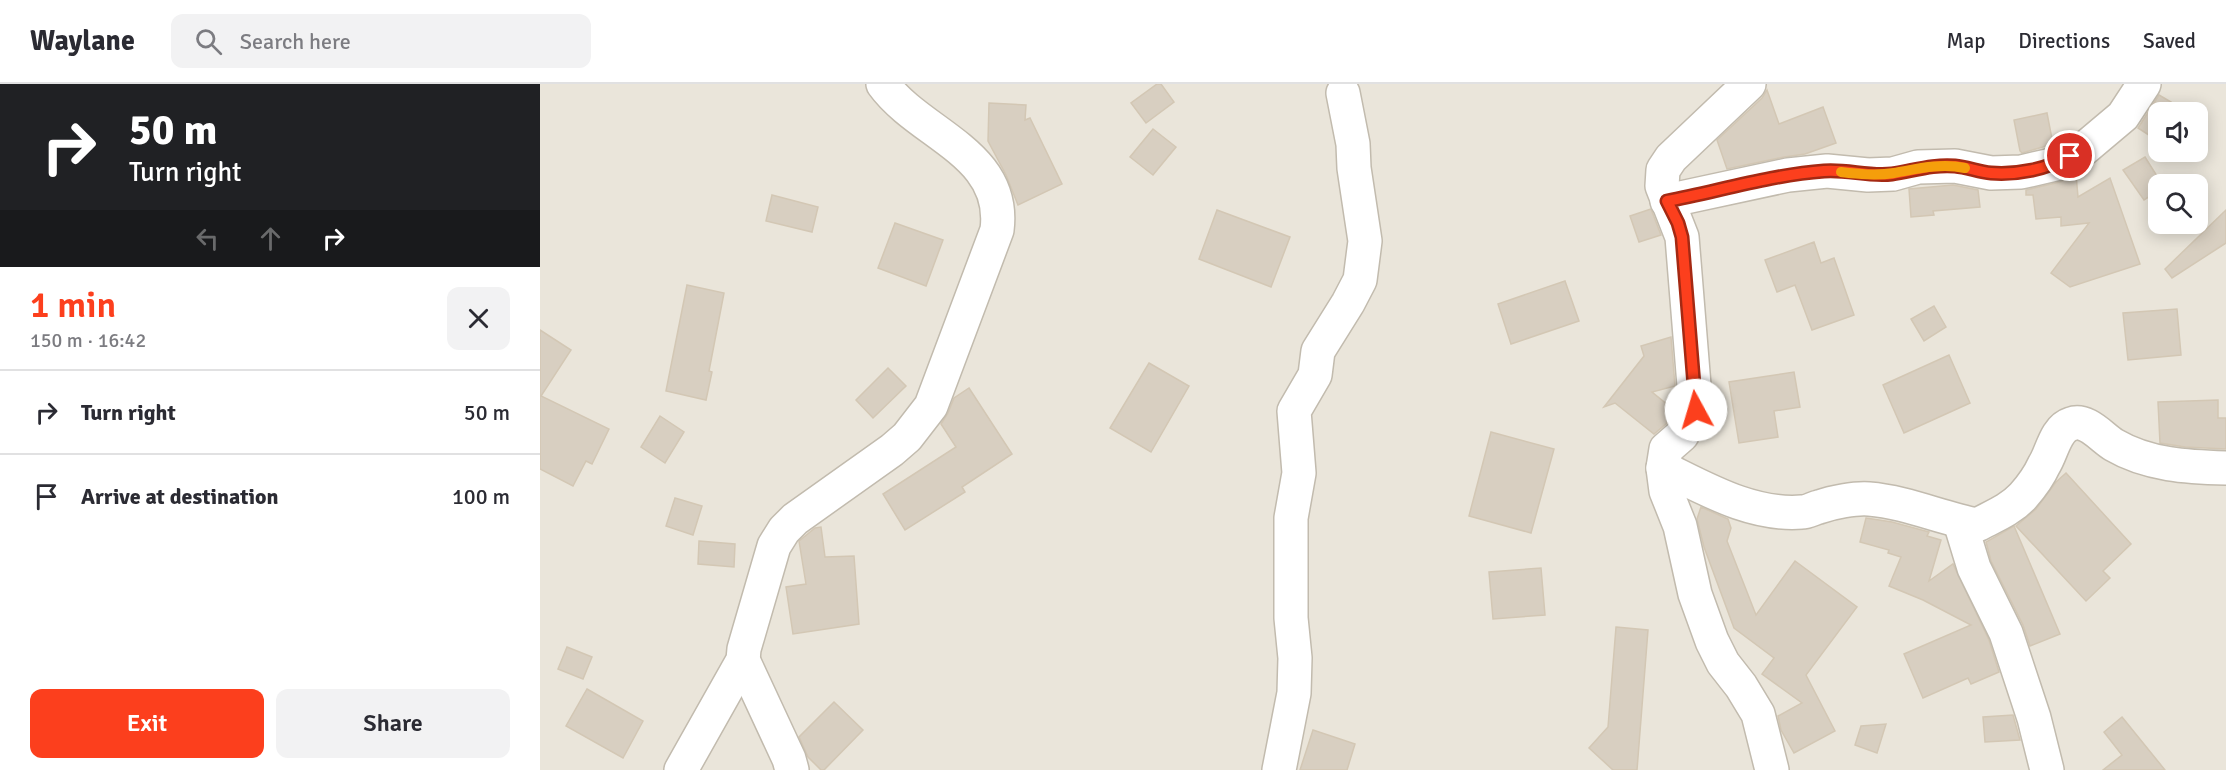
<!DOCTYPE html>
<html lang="en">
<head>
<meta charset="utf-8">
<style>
  body { margin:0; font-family:Signika,sans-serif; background:#f2f2f3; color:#2b2b33; height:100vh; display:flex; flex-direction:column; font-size:22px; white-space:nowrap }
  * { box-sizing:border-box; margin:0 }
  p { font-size:20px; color:#7c7c81 }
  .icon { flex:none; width:33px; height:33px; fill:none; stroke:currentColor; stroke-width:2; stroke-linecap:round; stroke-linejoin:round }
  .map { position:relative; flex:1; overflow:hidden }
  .panel { display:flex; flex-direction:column; background:#fff; width:540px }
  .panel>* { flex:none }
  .hud { background:#202124; color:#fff; overflow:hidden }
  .fabs { position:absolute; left:1608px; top:18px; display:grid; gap:12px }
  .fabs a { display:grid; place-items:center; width:60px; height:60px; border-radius:12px; background:#fff; box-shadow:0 3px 15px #0003; font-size:30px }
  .pin { position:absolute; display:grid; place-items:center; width:51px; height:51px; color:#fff; margin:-26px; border:3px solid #fff; border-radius:50%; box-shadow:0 2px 6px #0007 }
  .me { position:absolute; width:66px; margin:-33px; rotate:354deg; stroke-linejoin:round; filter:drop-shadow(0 0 4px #0008) }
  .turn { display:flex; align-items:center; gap:21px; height:126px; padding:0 30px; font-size:27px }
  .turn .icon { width:78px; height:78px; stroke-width:2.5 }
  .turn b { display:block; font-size:42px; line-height:51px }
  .lanes { display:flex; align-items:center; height:57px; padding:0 30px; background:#0003; justify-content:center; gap:30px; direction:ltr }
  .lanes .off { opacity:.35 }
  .round { display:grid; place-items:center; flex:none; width:63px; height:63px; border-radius:12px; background:#f2f2f3 }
  .head { display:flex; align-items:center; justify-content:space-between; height:102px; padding:0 30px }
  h1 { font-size:36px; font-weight:600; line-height:45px; color:#fc3f1d }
  .primary-button { display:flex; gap:12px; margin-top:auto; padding:12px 30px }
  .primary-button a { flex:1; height:69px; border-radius:12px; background:#fc3f1d; color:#fff; font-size:24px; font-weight:600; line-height:69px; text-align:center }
  .primary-button a+a { background:#f2f2f3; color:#2b2b33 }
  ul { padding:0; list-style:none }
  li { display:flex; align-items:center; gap:18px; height:84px; padding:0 30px; border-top:2px solid #e1e1e2 }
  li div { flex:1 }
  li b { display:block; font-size:22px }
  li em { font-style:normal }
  header { display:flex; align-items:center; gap:36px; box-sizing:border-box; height:84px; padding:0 30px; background:#fff; border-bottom:2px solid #e1e1e2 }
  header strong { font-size:28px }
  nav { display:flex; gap:33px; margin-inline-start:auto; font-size:21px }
  .search { width:420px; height:54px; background:#f2f2f3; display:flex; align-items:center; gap:15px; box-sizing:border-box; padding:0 21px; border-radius:12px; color:#7c7c81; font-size:22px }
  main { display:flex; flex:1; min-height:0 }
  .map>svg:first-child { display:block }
</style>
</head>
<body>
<header>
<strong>Waylane</strong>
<div class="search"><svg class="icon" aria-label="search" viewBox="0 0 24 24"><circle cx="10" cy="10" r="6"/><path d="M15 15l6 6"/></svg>Search here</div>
<nav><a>Map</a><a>Directions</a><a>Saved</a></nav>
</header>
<main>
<section class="panel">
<div class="hud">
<div class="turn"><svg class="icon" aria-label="right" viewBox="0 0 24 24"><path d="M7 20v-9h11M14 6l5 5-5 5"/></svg><div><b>50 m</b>Turn right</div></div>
<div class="lanes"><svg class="icon off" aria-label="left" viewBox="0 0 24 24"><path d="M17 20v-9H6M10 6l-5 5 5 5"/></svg><svg class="icon off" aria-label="ahead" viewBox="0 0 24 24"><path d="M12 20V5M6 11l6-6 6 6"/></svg><svg class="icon" aria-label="right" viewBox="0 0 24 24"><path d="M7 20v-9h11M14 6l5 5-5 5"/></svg></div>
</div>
<div class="head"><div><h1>1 min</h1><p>150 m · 16:42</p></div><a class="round"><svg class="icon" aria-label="close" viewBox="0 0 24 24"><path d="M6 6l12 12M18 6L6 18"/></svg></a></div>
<ul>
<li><svg class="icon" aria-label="right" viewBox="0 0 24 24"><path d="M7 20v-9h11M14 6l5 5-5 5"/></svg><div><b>Turn right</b></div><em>50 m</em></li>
<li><svg class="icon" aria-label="arrive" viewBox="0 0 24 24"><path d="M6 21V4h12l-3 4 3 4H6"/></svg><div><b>Arrive at destination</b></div><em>100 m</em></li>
</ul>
<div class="primary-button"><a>Exit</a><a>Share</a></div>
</section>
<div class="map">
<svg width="1686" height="686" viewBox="0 0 1686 686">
  <rect width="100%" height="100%" fill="#f6f3ec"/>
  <path fill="#eae5da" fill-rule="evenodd" d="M0 0H1686V686H0ZM1618 28H1658V68H1618ZM1618 100H1658V140H1618Z"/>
  <g fill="#d8cfc1" stroke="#d3c7b4" stroke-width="1.5">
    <polygon points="617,0 621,0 634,18 606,39 591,19"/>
    <polygon points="1227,6 1239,40 1283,23 1296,59 1265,70 1244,73 1187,85 1177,56 1222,14"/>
    <polygon points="1619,11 1631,18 1624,28 1618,28 1618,57 1598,44"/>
    <polygon points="449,19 486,21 485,36 490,34 522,100 478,121 466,91 448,57"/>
    <polygon points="1507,29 1513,60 1482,69 1480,67 1474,36"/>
    <polygon points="613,45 636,63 613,91 590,73"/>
    <polygon points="1605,73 1622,100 1618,100 1618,107 1604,116 1583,86"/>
    <polygon points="1536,90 1538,113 1570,94 1600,180 1530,203 1511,189 1549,139 1521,142 1521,133 1496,135 1493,111 1486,111 1486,106 1520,98"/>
    <polygon points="1413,101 1438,106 1440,123 1393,127 1394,131 1371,133 1369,105"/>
    <polygon points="232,111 278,123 272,148 226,137"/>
    <polygon points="1111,125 1121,151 1099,158 1090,132"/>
    <polygon points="677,126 750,153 731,203 659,175"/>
    <polygon points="1686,126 1686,159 1632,194 1625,185"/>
    <polygon points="355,139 403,156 386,202 338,184"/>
    <polygon points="1274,158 1281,179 1294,174 1314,231 1272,246 1255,201 1237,208 1225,176"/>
    <polygon points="1025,197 1039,237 971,260 958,220"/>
    <polygon points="147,201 184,209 169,287 172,288 166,316 126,307"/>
    <polygon points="1394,222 1406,243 1384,257 1371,235"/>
    <polygon points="1637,225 1641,271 1588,276 1583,229"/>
    <polygon points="0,246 31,266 1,312 69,345 52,380 46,377 33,402 0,385"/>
    <polygon points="1131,253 1135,302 1112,308 1134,326 1127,339 1114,350 1075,319 1064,323 1104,272 1101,262"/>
    <polygon points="1409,271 1430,319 1364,349 1343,301"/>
    <polygon points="609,279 649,302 611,368 570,344"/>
    <polygon points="348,284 366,302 333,334 316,316"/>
    <polygon points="1254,288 1260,323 1234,327 1238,353 1199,359 1189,298"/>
    <polygon points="429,304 472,370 422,403 425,408 365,446 343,410 416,363 401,340 408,329 414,314"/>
    <polygon points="1678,316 1678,334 1686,334 1686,365 1645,363 1620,359 1618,318"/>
    <polygon points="120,332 144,348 125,379 101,363"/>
    <polygon points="951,348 1014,365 991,449 929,432"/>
    <polygon points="1526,389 1591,460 1563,487 1570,494 1546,517 1476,442 1496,425 1516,398"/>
    <polygon points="135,414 162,422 153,451 126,442"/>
    <polygon points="1161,423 1188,435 1191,444 1187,457 1216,531 1255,477 1317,523 1266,591 1295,647 1254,669 1241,646 1238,632 1262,619 1222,590 1234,574 1194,544 1164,463 1157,435"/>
    <polygon points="1326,434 1352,438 1389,448 1387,452 1401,456 1389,497 1413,480 1449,556 1459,588 1431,600 1428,594 1383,614 1364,570 1431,541 1383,516 1349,502 1361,473 1348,469 1349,466 1320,458"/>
    <polygon points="1474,442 1520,550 1490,562 1483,541 1451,477 1446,458"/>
    <polygon points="281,443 285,473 314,472 319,540 253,550 246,503 266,500 259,457 275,444"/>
    <polygon points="159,457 195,460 194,483 158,480"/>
    <polygon points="1001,484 1005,531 953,535 949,488"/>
    <polygon points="1076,543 1108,546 1097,686 1073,686 1049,664 1068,643"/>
    <polygon points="27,563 52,573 43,595 18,585"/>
    <polygon points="47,605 103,637 83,674 26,642"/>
    <polygon points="294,618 323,646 284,686 281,686 268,673 259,653"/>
    <polygon points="1473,631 1480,656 1445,658 1443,633"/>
    <polygon points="1582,633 1625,686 1563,686 1582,671 1564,648"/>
    <polygon points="1346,640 1337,669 1315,661 1321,642"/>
    <polygon points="773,646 815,660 807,686 760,686"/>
  </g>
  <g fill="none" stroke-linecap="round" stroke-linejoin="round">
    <g stroke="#c2bbae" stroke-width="36">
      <g id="minor">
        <polyline points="1209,0 1131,74 1123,86 1122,102 1142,153 1156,326 1142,351 1126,365 1123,384 1126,407 1140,442 1155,510 1172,557 1183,579 1201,602 1218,630 1232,686"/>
        <polyline points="1127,117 1248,91 1287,87 1328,91 1353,90 1378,83 1415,82 1451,89 1481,88 1516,80 1545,64 1583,32 1604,0"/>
        <path d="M1123 384C1166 405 1212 432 1262 428 1268 428 1274 424 1279 423 1293 418 1315 414 1329 415 1366 418 1401 434 1437 441 1454 432 1470 426 1483 412 1491 403 1499 392 1504 381 1512 369 1515 345 1531 340 1547 334 1562 354 1574 361 1608 381 1648 383 1686 384"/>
        <polyline points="1420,438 1434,484 1466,549 1494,634 1507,686"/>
        <polyline points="203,576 249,675 252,686"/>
        <path d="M141 686 203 576 204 565 234 462 244 446 255 435 352 366 367 353 391 322 457 146C467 69 380 51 343 0"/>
        <polyline points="739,686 754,609 755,574 751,534 751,434 759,389 754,327 775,291 778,267 808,219 820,196 825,157 814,84 813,60 803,9"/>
      </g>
    </g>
    <use href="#minor" stroke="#fff" stroke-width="33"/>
  </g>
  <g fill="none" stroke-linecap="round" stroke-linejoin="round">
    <g stroke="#a42913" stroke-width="15">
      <path id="route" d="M1156 326 1142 153 1138 139 1127 117C1179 107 1231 91 1284 87 1307 85 1329 93 1352 90 1373 87 1393 80 1415 82 1427 83 1439 88 1451 89 1478 91 1507 85 1530 72"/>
    </g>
    <use href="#route" stroke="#fc3f1d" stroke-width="10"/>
    <path stroke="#f59e0b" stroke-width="10" d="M1301 88C1318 90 1336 92 1354 89 1377 85 1400 79 1425 84"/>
  </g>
</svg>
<div class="fabs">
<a><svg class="icon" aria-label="sound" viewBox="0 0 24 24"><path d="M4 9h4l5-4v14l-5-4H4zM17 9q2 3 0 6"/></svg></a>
<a><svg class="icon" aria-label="search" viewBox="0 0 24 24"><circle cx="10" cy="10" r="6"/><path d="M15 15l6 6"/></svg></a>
</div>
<div class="pin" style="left:1530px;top:72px;background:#d93025"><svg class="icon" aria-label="arrive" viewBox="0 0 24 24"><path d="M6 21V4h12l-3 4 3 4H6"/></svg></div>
<svg class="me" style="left:1156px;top:326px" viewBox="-20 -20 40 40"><circle r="19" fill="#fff"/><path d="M0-13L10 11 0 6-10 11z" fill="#fc3f1d"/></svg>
</div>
</main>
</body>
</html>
